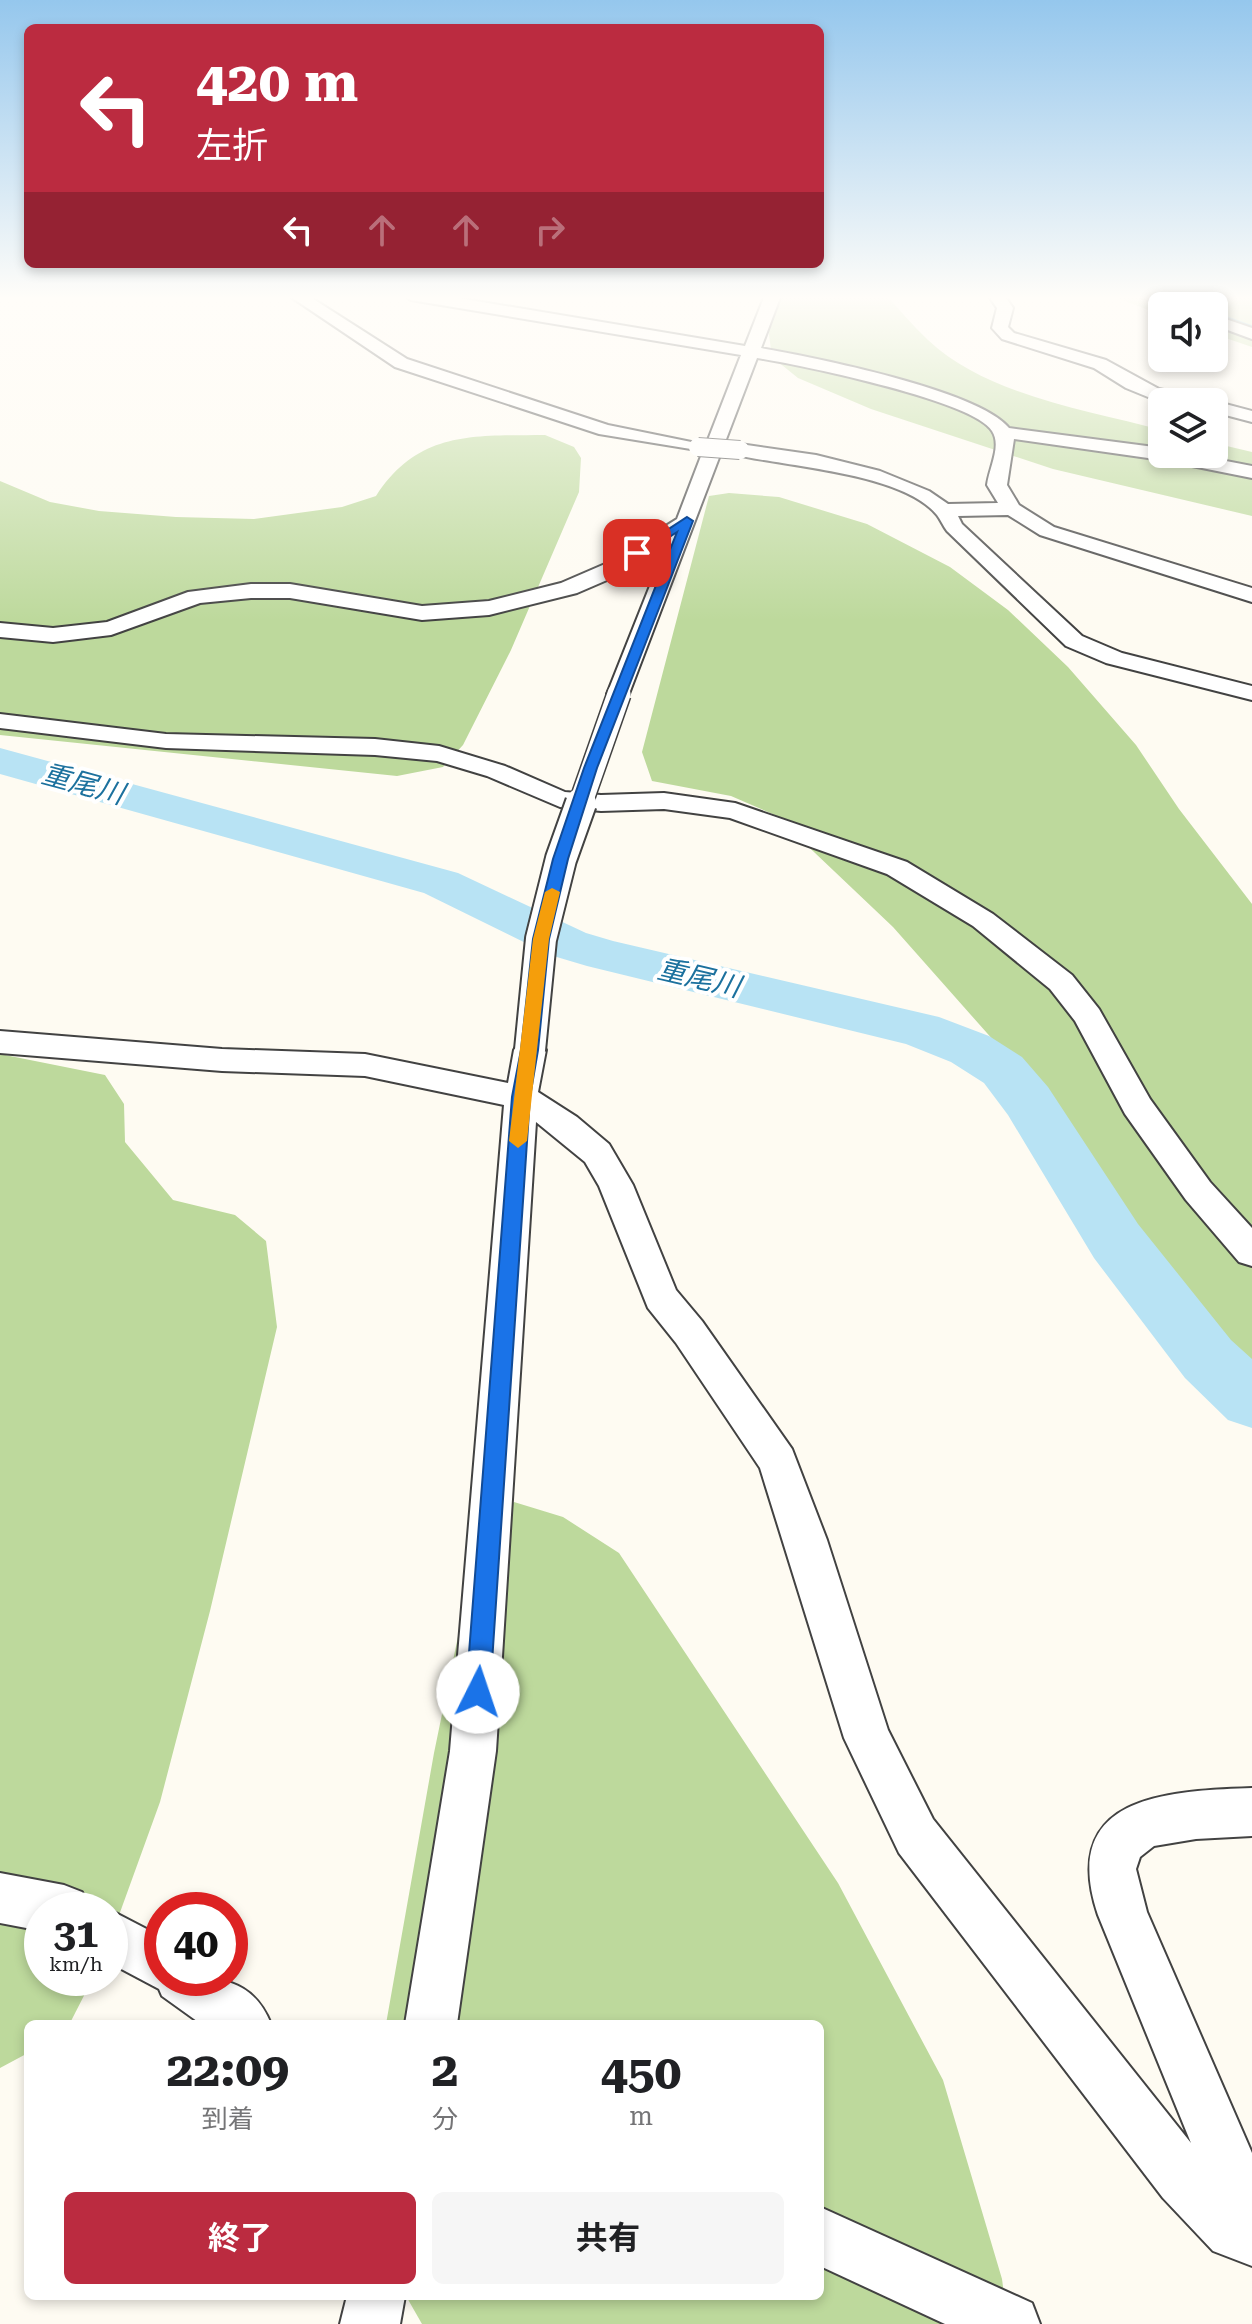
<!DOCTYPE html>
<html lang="ja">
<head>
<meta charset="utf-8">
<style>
  body { margin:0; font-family:"Roboto Serif","Noto Sans JP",serif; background:#f6f6f6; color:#202124; height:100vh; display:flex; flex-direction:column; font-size:30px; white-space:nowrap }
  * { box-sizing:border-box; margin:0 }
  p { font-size:26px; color:#757577 }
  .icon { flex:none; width:44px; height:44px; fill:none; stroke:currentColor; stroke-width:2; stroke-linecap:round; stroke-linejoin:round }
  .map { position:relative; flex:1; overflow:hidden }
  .drawer { position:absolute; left:24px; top:2020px; width:800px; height:280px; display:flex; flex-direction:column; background:#fff; border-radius:12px; box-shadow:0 4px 12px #0003 }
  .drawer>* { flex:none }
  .guide { position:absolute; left:24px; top:24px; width:800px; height:244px; border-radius:12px; box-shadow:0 4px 12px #0003; background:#bb2b40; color:#fff; overflow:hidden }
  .fabs { position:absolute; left:1148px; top:292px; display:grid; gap:16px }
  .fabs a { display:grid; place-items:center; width:80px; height:80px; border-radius:12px; background:#fff; box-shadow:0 4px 12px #0003; font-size:40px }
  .speed { position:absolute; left:24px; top:1892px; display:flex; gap:16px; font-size:40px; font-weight:700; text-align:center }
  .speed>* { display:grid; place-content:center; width:104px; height:104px; border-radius:50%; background:#fff; box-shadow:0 4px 12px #0003; line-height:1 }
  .speed small { font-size:20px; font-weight:400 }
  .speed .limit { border:12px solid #d22; background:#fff; color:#111 }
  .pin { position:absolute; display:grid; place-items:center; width:68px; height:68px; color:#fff; margin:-34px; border-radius:16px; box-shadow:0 4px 12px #0006 }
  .me { position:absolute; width:88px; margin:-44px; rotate:4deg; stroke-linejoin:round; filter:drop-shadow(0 0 6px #0008) }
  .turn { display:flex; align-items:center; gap:28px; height:168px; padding:0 40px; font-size:36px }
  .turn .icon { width:104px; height:104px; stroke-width:2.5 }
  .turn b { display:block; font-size:56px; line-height:68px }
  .lanes { display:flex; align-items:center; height:76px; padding:0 40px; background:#0003; justify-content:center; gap:40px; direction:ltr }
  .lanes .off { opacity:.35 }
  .eta { display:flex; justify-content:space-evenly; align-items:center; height:136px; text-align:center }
  .eta b { font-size:48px; font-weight:700; line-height:56px }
  .cta { display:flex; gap:16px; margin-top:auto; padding:16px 40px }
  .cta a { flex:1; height:92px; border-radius:12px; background:#bb2b40; color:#fff; font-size:32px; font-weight:700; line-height:92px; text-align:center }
  .cta a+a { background:#f6f6f6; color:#202124 }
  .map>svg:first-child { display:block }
</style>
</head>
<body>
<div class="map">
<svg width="1252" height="2324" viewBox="0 0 1252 2324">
  <rect width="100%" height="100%" fill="#fefbf2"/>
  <g fill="#bdd99c">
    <path d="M768 295H886C900 310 913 326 928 340 986 395 1087 410 1162 430V454H1214V443L1252 452V516L1053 469 871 409 798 378 772 357 765 305Z"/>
    <polygon points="1109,295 1252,295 1252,347 1214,334 1214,306 1162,306 1162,315"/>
    <path d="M545 435 574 447 581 458 579 492 511 650 463 745 443 767 397 776 0 735V481L50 502 99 511 176 517 254 519 342 507 376 496C419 430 474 436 545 435Z"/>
    <polygon points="729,493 779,497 867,524 950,567 1008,610 1068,667 1136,745 1179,809 1252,904 1252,1418 1139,1235 1025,1076 893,927 775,815 731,796 652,781 642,752 709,496"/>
    <polygon points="0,1054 105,1075 124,1104 125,1142 173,1200 235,1215 266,1241 277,1327 210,1611 160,1802 110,1940 110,1910 42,1910 42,1978 93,1978 70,2023 28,2024 28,2053 0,2068"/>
    <polygon points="514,1502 563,1517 619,1553 838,1883 943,2080 1002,2279 1008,2324 422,2324 406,2296 820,2296 820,2024 386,2024 434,1753 477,1544"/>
  </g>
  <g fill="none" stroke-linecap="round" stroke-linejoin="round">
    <g stroke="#42a0c9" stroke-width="5">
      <polyline points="1160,295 1191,306"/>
      <polyline points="1214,314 1252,328"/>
    </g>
    <polygon fill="#b8e3f4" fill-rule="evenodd" points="0,748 458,873 586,933 613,941 939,1017 989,1036 1022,1057 1048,1087 1138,1224 1231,1340 1252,1359 1252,1428 1228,1420 1185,1378 1094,1258 1008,1115 984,1083 951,1062 906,1044 587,966 550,955 424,893 0,774"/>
    <g stroke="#424242" stroke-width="4">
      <g id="minor">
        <path d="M288 295H307L407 359 608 425 706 445 741 355 411 300 403 295H440L745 346 765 295H781L761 348C812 357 979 390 1009 428L1162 448V454H1190L1252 466V478L1162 460 1014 439 1007 485 1019 505 1054 527 1252 588V602L1040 535 1008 515 958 516 962 524 1082 636 1122 653 1252 686V700L1106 663 1066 646 947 531C943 526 941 520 937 515 902 472 784 467 733 454L731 450 733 446 740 444 816 455 880 471 929 491 948 504 998 503 987 485C989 468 1002 446 992 431 973 400 799 365 757 358L627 699H611L607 694 667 543 621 574 577 593 489 615 422 620 290 598H251L200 603 111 635 53 642 0 637V623L53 628 107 622 188 592 251 584H290L422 606 489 601 561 583 605 564 677 519 703 451 599 434 395 367Z"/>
        <polygon points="988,295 1004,295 1013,308 1008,327 1014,333 1106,360 1159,389 1201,398 1204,402 1171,402 1148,397 1126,388 1094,368 1002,339 992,328 997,308"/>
        <polygon points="1136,295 1159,295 1184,306 1162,306"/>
        <polygon points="1214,315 1252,328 1252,339 1214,325"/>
        <polygon points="1214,401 1252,411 1252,422 1214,412 1214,402 1209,402"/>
        <polygon points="0,714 166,734 375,739 439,746 505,766 565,792 601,795 664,793 735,803 907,862 993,914 1072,975 1099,1009 1150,1099 1210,1182 1252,1228 1252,1266 1239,1262 1186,1200 1125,1114 1075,1021 1050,989 973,926 887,874 730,818 664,809 601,811 560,807 487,776 437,761 375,755 166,748 0,728"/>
        <path d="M0 1031 222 1049 365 1054 508 1083 514 1050 519 1042 530 1039 541 1042 546 1050 538 1092 577 1117 609 1144 633 1185 676 1290 702 1321 792 1449 827 1540 888 1730 933 1819 1191 2143 1098 1915C1058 1796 1165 1791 1252 1788V1836L1196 1839 1154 1846 1140 1857 1136 1869 1147 1912 1252 2153V2266L1213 2251 1163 2198 899 1853 844 1738 760 1468 676 1343 648 1308 599 1186 585 1162 536 1122 496 1751 457 2024H405L450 1751 504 1105 365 1076 222 1071 0 1053Z"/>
        <polygon points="0,1873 64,1885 82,1892 89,1910 42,1910 42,1931 0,1923"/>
        <path d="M109 1910H110L162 1937V1978C209 1978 250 1972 271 2024H201L162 1996 159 1989 110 1963Z"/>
        <polygon points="820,2207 1032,2303 1040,2324 945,2324 820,2266"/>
        <polygon points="347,2296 405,2296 400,2324 340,2324"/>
      </g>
    </g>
    <use href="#minor" fill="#fff" fill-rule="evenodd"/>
    <g stroke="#424242" stroke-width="20" stroke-linecap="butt">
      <polyline id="minor-bridge-far2" points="698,447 740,450"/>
    </g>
    <g stroke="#424242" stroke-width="26" stroke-linecap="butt">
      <polyline id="minor-bridge-far1" points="580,805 619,694"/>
    </g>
    <g stroke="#424242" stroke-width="34" stroke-linecap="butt">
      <polyline id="minor-bridge" points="530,1050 541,939 561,859 581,803"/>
    </g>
    <use href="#minor-bridge-far2" stroke="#fff" stroke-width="18"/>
    <use href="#minor-bridge-far1" stroke="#fff" stroke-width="23"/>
    <use href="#minor-bridge" stroke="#fff" stroke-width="30"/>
  </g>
  <linearGradient id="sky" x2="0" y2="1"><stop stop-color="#95c7ed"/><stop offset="0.48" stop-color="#fffdf9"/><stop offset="1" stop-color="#fffdf9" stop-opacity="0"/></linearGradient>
  <rect width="1252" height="621" fill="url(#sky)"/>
  <polygon fill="#1a73e8" stroke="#114b97" stroke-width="2" points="687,517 693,521 597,768 568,859 549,939 538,1050 530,1097 490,1692 486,1701 478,1704 469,1701 466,1692 512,1097 521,1050 533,939 553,859 584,768 677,532 641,556 632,553"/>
  <polygon fill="#f59e0b" points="552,888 560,892 549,939 527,1141 518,1148 509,1141 533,939 545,892"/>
  <g text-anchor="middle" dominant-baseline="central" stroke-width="8" stroke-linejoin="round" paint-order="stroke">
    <g font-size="28" font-style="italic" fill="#1c719e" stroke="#fff">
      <text transform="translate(83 784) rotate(15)">重尾川</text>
      <text transform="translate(699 978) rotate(13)">重尾川</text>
    </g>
  </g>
</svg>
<div class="fabs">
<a><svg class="icon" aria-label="sound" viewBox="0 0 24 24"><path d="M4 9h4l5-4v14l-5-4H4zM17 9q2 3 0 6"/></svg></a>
<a><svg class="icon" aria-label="layers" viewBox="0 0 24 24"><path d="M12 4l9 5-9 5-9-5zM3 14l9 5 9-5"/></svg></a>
</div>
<div class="speed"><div>31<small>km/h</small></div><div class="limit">40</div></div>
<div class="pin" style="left:637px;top:553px;background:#d93025"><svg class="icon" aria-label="arrive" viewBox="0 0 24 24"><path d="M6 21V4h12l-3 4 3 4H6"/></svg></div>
<svg class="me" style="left:478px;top:1692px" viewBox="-20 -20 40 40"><circle r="19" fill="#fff"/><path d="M0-13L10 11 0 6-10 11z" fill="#1a73e8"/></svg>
<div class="guide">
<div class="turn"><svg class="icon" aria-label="left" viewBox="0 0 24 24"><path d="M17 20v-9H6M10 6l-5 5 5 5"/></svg><div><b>420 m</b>左折</div></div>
<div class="lanes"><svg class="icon" aria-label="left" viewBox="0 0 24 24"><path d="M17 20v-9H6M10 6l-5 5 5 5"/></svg><svg class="icon off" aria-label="ahead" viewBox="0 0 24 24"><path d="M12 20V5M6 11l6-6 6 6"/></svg><svg class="icon off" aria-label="ahead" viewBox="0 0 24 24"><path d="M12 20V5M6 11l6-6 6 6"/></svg><svg class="icon off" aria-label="right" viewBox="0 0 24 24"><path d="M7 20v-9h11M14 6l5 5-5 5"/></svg></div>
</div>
<section class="drawer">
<div class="eta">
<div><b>22:09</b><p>到着</p></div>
<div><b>2</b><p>分</p></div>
<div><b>450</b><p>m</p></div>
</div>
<div class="cta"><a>終了</a><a>共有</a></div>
</section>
</div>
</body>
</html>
